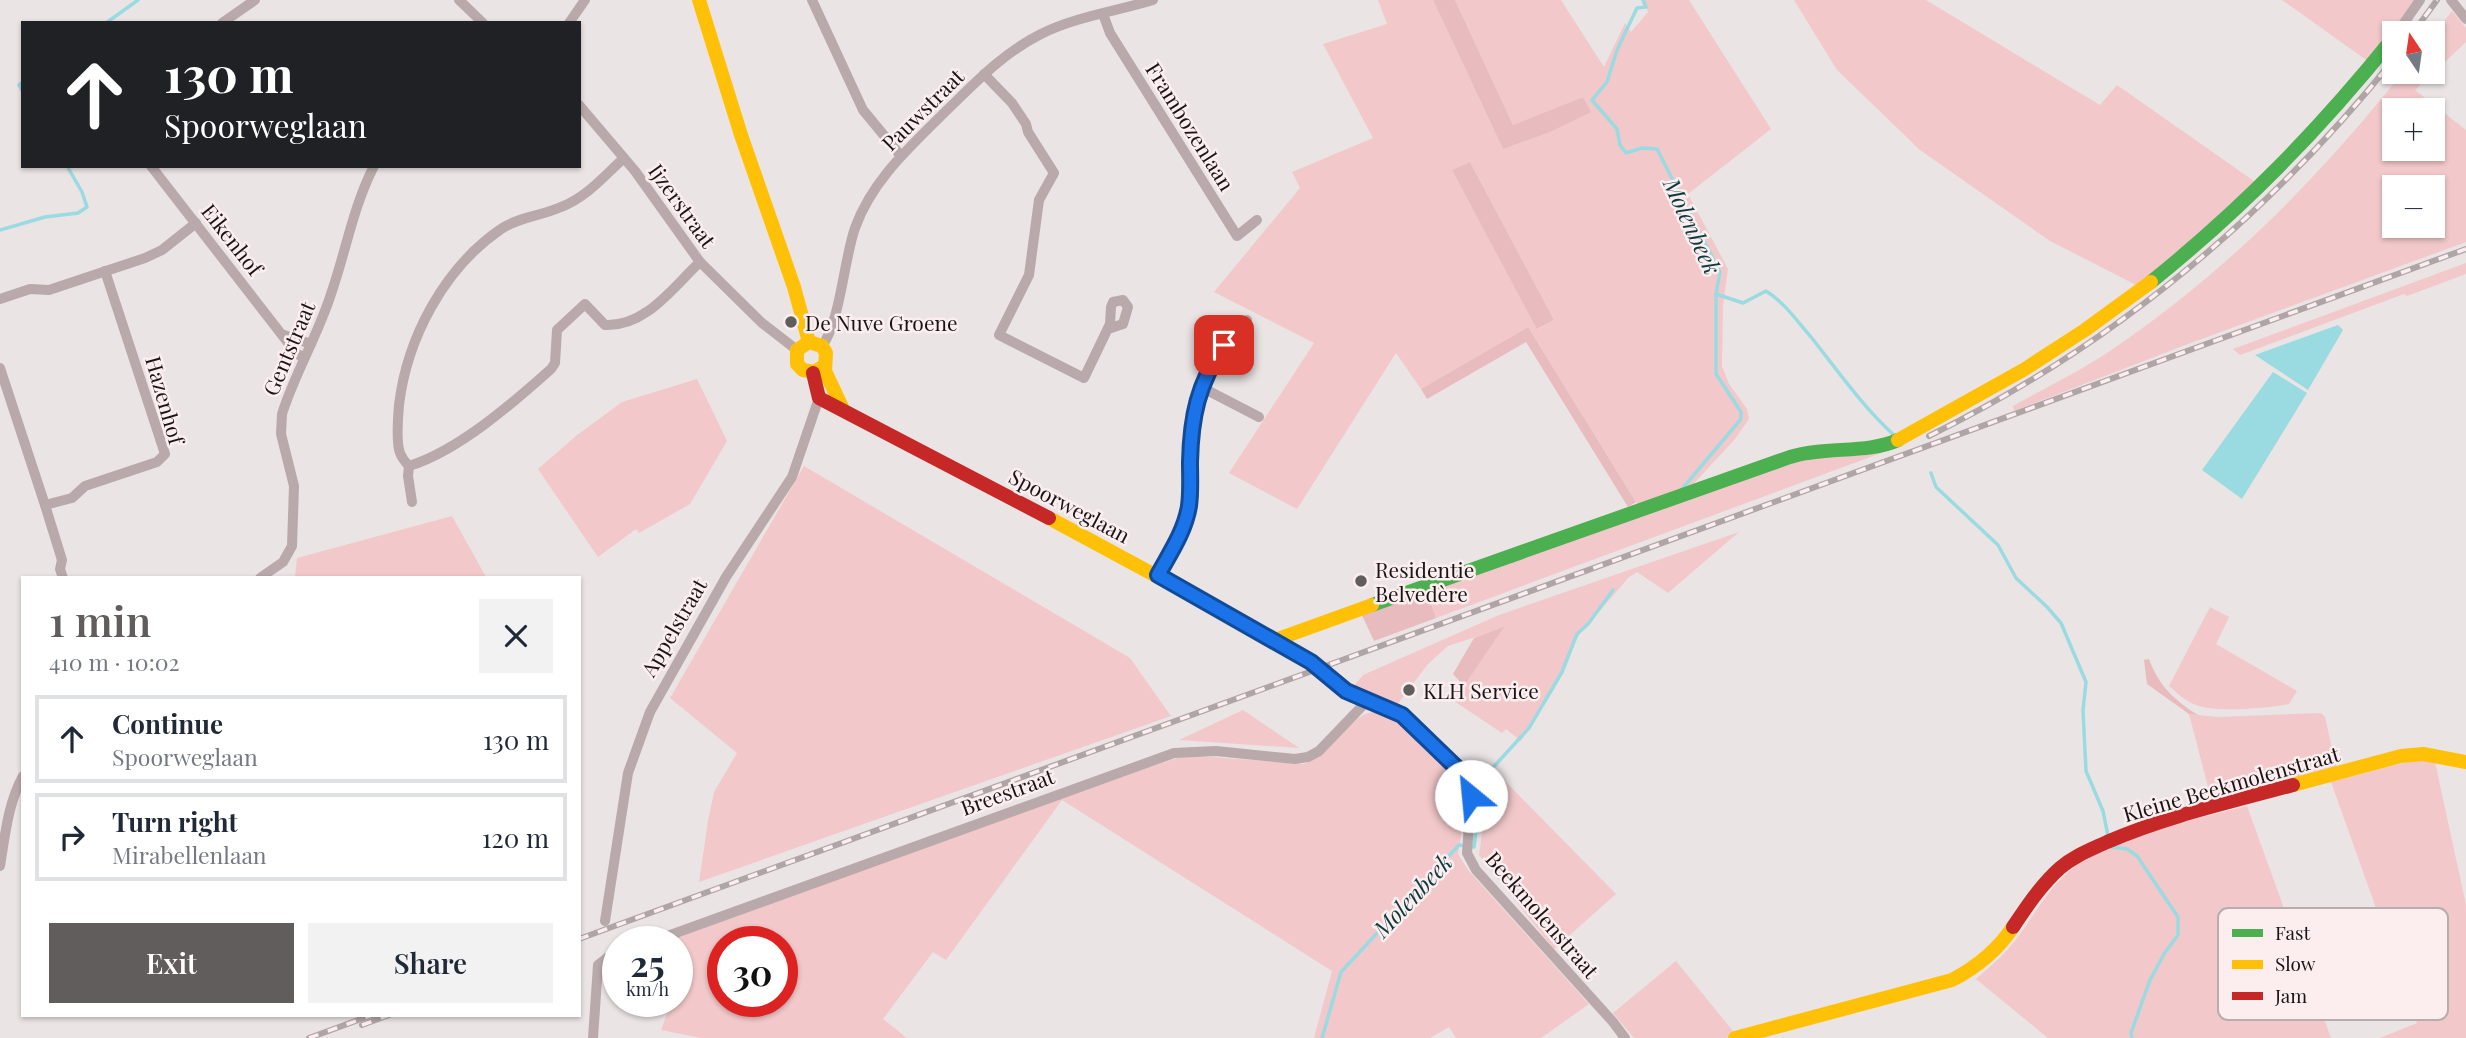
<!DOCTYPE html>
<html lang="en">
<head>
<meta charset="utf-8">
<style>
  body { margin:0; font-family:"Playfair Display",serif; background:#f2f2f3; color:#1f2937; height:100vh; display:flex; flex-direction:column; font-size:26px; white-space:nowrap }
  * { box-sizing:border-box; margin:0 }
  p { font-size:23px; color:#747a83 }
  .icon { flex:none; width:38px; height:38px; fill:none; stroke:currentColor; stroke-width:2; stroke-linecap:round; stroke-linejoin:round }
  .map { position:relative; flex:1; overflow:hidden }
  .side { position:absolute; left:21px; top:576px; width:560px; height:441px; display:flex; flex-direction:column; background:#fff; border-radius:0px; box-shadow:0 2px 5px #0004 }
  .side>* { flex:none }
  .hud { position:absolute; left:21px; top:21px; width:560px; height:147px; border-radius:0px; box-shadow:0 2px 5px #0004; background:#202124; color:#fff; overflow:hidden }
  .needle { width:46px; rotate:347deg }
  .tools { position:absolute; left:2382px; top:21px; display:grid; gap:14px }
  .tools a { display:grid; place-items:center; width:63px; height:63px; border-radius:0px; background:#fff; box-shadow:0 2px 5px #0004; font-size:35px }
  .speed { position:absolute; left:602px; top:926px; display:flex; gap:14px; font-size:35px; font-weight:700; text-align:center }
  .speed>* { display:grid; place-content:center; width:91px; height:91px; border-radius:50%; background:#fff; box-shadow:0 2px 5px #0004; line-height:1 }
  .speed small { font-size:18px; font-weight:400 }
  .speed .limit { border:10px solid #d22; background:#fff; color:#111 }
  .pin { position:absolute; display:grid; place-items:center; width:60px; height:60px; color:#fff; margin:-30px; border-radius:14px; box-shadow:0 4px 10px #0006 }
  .me { position:absolute; width:77px; margin:-38px; rotate:332deg; stroke-linejoin:round; filter:drop-shadow(0 0 5px #0008) }
  .turn { display:flex; align-items:center; gap:24px; height:147px; padding:0 28px; font-size:32px }
  .turn .icon { width:91px; height:91px; stroke-width:2.5 }
  .turn b { display:block; font-size:49px; line-height:60px }
  .round { display:grid; place-items:center; flex:none; width:74px; height:74px; border-radius:0px; background:#f2f2f3 }
  .head { display:flex; align-items:center; justify-content:space-between; height:119px; padding:0 28px }
  h1 { font-size:42px; font-weight:600; line-height:52px; color:#625d5d }
  .primary-button { display:flex; gap:14px; margin-top:auto; padding:14px 28px }
  .primary-button a { flex:1; height:80px; border-radius:0px; background:#625d5d; color:#fff; font-size:28px; font-weight:600; line-height:80px; text-align:center }
  .primary-button a+a { background:#f2f2f3; color:#1f2937 }
  ul { padding:0; list-style:none }
  li { display:flex; align-items:center; gap:21px; height:88px; margin:0 14px 10px; padding:0 14px; border:4px solid #e0e1e3; border-radius:0px }
  li div { flex:1 }
  li b { display:block; font-size:26px }
  li em { font-style:normal }
  .map>svg:first-child { display:block }
</style>
</head>
<body>
<div class="map">
<svg width="2466" height="1038" viewBox="0 0 2466 1038">
  <rect width="100%" height="100%" fill="#ebe4e4"/>
  <g fill="#f2c8ca" fill-rule="evenodd">
    <path d="M1378 0H1433L1503 149 1548 133 1590 111 1583 97 1513 125 1455 0H1561L1604 67 1625 23 1631 32 1648 12 1643 0H1689L1771 129 1688 194 1728 269 1723 306 1722 366 1729 384 1747 409 1749 419 1735 439 1686 492 1640 508 1528 327 1421 389 1396 353 1297 509 1229 473 1314 343 1214 292 1300 188 1292 172 1373 138 1323 44 1387 24ZM1470 162 1554 320 1538 329 1452 170Z"/>
    <polygon points="1794,0 1926,0 2100,105 2117,85 2261,186 2142,288 2050,241 1920,150 1837,70"/>
    <polygon points="2282,0 2418,0 2369,62"/>
    <path d="M2452 11 2466 28V42L2415 90 2466 130V242L2188 344 2014 411 2013 406C2045 388 2080 371 2110 351 2223 275 2319 178 2403 72H2432L2433 35ZM2394 110H2432V149H2394ZM2394 187H2432V226H2394Z"/>
    <polygon points="2466,263 2466,274 2407,296 2404,294 2240,355 2233,349"/>
    <polygon points="697,379 727,441 690,504 639,533 636,529 598,557 538,469 576,436 622,402"/>
    <polygon points="1873,452 1881,453 1436,618 1427,592 1785,465 1818,455"/>
    <polygon points="804,466 1130,658 1171,716 699,882 708,821 714,792 737,753 670,698"/>
    <polygon points="452,516 486,577 295,577 297,558"/>
    <polygon points="1739,532 1668,593 1637,572 1629,577 1578,636 1553,691 1521,741 1506,729 1502,733 1454,701 1503,628 1448,646 1428,664 1397,705 1362,693 1353,687 1363,675 1499,615"/>
    <path d="M2210 607 2229 617 2216 644 2297 691 2289 704C2267 708 2215 713 2196 705 2185 701 2177 693 2169 686Z"/>
    <polygon points="1243,710 1299,748 1179,740"/>
    <path d="M1373 712 1413 729 1460 780 1465 796V808L1458 854 1468 870 1589 1004 1541 1038H1456L1449 1027 1430 1038H1314L1332 971 1062 800 946 960 933 952 883 1019 907 1038H701L661 1030 672 1001H677L679 983 677 982V942L669 941 1060 797 1186 755 1304 764C1333 753 1345 717 1373 712ZM723 942H782V1001H723Z"/>
    <polygon points="2321,713 2325,717 2336,766 2334,771 2212,802 2189,714 2218,717"/>
    <polygon points="2415,760 2435,762 2466,905 2466,1038 2380,1038 2417,1023 2331,782"/>
    <polygon points="1499,775 1616,894 1554,949 1479,855 1489,782"/>
    <path d="M2247 806 2331 1038H2048L1976 979C1991 966 2006 953 2018 937 2033 916 2045 895 2063 877 2099 841 2197 818 2247 806Z"/>
    <polygon points="1676,961 1736,1035 1726,1038 1634,1038 1613,1013"/>
  </g>
  <g fill="#e8bbbe">
    <polygon points="1433,0 1455,0 1513,125 1583,97 1591,112 1548,133 1503,149"/>
    <polygon points="1470,162 1554,320 1537,329 1452,170"/>
    <polygon points="1528,327 1636,502 1628,507 1526,342 1427,399 1421,389"/>
    <polygon points="1427,592 1436,618 1374,641 1361,613"/>
    <polygon points="1504,627 1464,686 1453,674 1474,638"/>
    <path d="M2149 659C2159 686 2174 700 2198 715L2189 714 2147 684 2144 660Z"/>
  </g>
  <g fill="#9adbe1">
    <polygon points="2338,325 2343,330 2308,390 2255,355"/>
    <polygon points="2273,372 2307,393 2242,499 2202,470"/>
  </g>
  <g fill="none" stroke-linecap="round" stroke-linejoin="round">
    <g stroke="#9adbe1" stroke-width="3.5">
      <polyline points="1643,0 1646,7 1637,8 1617,50 1607,82 1592,100 1617,129 1620,145 1626,153 1642,148 1657,149 1720,272 1716,294 1716,374 1741,412 1741,419 1682,489"/>
      <polyline points="106,23 138,0"/>
      <polyline points="23,82 19,85 23,92"/>
      <polyline points="0,230 45,217 78,213 87,207 82,192 67,166"/>
      <path d="M1716 294 1743 303 1766 291C1785 303 1796 320 1811 337 1838 371 1863 407 1895 436"/>
      <polyline points="1931,473 1936,487 1998,545 2016,578 2047,607 2061,623 2086,682 2083,710 2086,771 2103,811 2108,836"/>
      <polyline points="2112,847 2127,849 2137,856 2178,917 2178,935 2164,954 2150,980 2131,1033 2132,1038"/>
      <polyline points="1322,1038 1341,972 1459,845 1474,847 1481,785 1488,773 1529,728 1562,672 1577,634 1588,624 1613,590"/>
    </g>
    <g stroke="#b9a9aa" stroke-width="10">
      <polyline points="459,0 483,23"/>
      <polyline points="812,0 863,110 901,156"/>
      <polyline points="2451,0 2466,19"/>
      <polyline points="1103,14 1110,33 1237,236 1257,220"/>
      <polyline points="222,23 255,0"/>
      <polyline points="569,23 585,0"/>
      <polyline points="2397,33 2420,0"/>
      <polyline points="984,74 1012,103 1026,124 1028,132 1054,173 1039,200 1029,275 999,335 1084,378 1110,324 1111,307 1113,302 1123,300 1128,307 1123,324 1108,329"/>
      <polyline points="579,105 635,171 700,262 762,323 797,350"/>
      <polyline points="151,166 296,353 304,358"/>
      <polyline points="0,299 30,289 49,290 145,258 162,250 196,223"/>
      <polyline points="284,335 311,344"/>
      <path d="M822 346C840 323 844 259 855 228 872 180 911 146 946 111 976 82 1003 53 1041 34 1075 17 1117 11 1153 0"/>
      <polyline points="0,368 45,505 62,560 60,569 63,578"/>
      <polyline points="1201,387 1259,417"/>
      <path d="M409 466C458 451 513 403 551 369L555 363 557 330 585 304 605 325C646 327 673 287 700 262"/>
      <path d="M412 502 408 476 409 466C406 463 402 458 400 453 396 443 398 417 399 405 407 338 444 268 501 229 519 217 541 216 561 207 587 197 604 176 624 158"/>
      <polyline points="45,505 72,498 85,486 157,462 165,454 105,271"/>
      <path d="M1158 575C1170 553 1185 530 1189 506 1192 482 1189 458 1191 435 1194 388 1216 354 1247 320"/>
      <path d="M260 578 283 562 292 546 294 486 281 434 282 414C295 373 318 335 331 294 346 251 353 207 374 166"/>
      <polyline points="1275,640 1311,662 1346,691 1402,715 1461,772 1471,796 1467,853 1476,870 1613,1022 1625,1038"/>
      <path d="M0 866C5 836 8 803 23 776"/>
      <polyline points="605,921 628,773 650,712 726,577 792,477 819,398"/>
      <polyline points="651,942 1174,753 1216,751 1295,759 1308,757 1319,751 1367,701"/>
      <polyline points="593,1038 598,965 607,958 618,954"/>
    </g>
    <g stroke="#4caf50" stroke-width="14">
      <path d="M2151 282C2244 207 2319 130 2394 37"/>
      <path d="M1372 605 1790 457C1825 446 1867 454 1898 440"/>
    </g>
    <g stroke="#ffc107" stroke-width="14">
      <polyline points="699,0 741,135 794,287 809,342"/>
      <polyline points="824,366 814,372 803,370 797,364 797,350 809,342 822,346 826,353 825,371 842,407"/>
      <polyline points="1898,440 2025,369 2085,330 2151,282"/>
      <polyline points="1049,518 1275,640 1372,605"/>
      <polyline points="2293,785 2401,756 2423,754 2466,762"/>
      <path d="M1735 1038 1952 980C1977 967 1997 951 2013 927"/>
    </g>
    <g stroke="#c62828" stroke-width="14">
      <polyline points="813,373 819,398 1049,518"/>
      <path d="M2013 927C2027 906 2041 885 2060 868 2074 856 2090 850 2107 842 2167 816 2231 802 2293 785"/>
    </g>
    <g stroke="#b0a5a5" stroke-width="6">
      <g id="rail">
        <polyline points="2413,33 2437,0"/>
        <path d="M1929 436C2112 346 2267 217 2394 59"/>
        <polyline points="579,939 2466,249"/>
        <polyline points="362,1025 389,1015"/>
        <polyline points="309,1038 372,1015"/>
      </g>
    </g>
    <use href="#rail" stroke="#fceeef" stroke-width="3.5" stroke-dasharray="10" stroke-linecap="butt"/>
  </g>
  <g fill="none" stroke-linecap="round" stroke-linejoin="round">
    <g stroke="#114b97" stroke-width="18">
      <path id="route" d="M1224 345C1198 384 1191 416 1190 462 1190 476 1191 492 1189 506 1185 531 1170 553 1158 575L1311 662 1346 691 1402 715 1461 772 1471 796"/>
    </g>
    <use href="#route" stroke="#1a73e8" stroke-width="12"/>
  </g>
  <g fill="#625d5d" stroke="#fceeef" stroke-width="2.5">
    <circle cx="791" cy="322" r="7"/>
    <circle cx="1361" cy="581" r="7"/>
    <circle cx="1409" cy="690" r="7"/>
  </g>
  <g text-anchor="middle" dominant-baseline="central" stroke-width="5" stroke-linejoin="round" paint-order="stroke">
    <g font-size="21" fill="#191515" stroke="#fceeef">
      <text transform="translate(922 109) rotate(-45)">Pauwstraat</text>
      <text transform="translate(1191 126) rotate(58)">Frambozenlaan</text>
      <text transform="translate(683 205) rotate(54)">Ijzerstraat</text>
      <text transform="translate(233 239) rotate(52)">Eikenhof</text>
      <text transform="translate(288 348) rotate(-67)">Gentstraat</text>
      <text transform="translate(166 400) rotate(74)">Hazenhof</text>
      <text transform="translate(1070 505) rotate(28)">Spoorweglaan</text>
      <text transform="translate(673 627) rotate(-60)">Appelstraat</text>
      <text transform="translate(2231 783) rotate(-16)">Kleine Beekmolenstraat</text>
      <text transform="translate(1007 791) rotate(-20)">Breestraat</text>
      <text transform="translate(1543 914) rotate(49)">Beekmolenstraat</text>
    </g>
    <g font-size="21" fill="#191515" stroke="#fceeef" text-anchor="start">
      <text x="805" y="322">De Nuve Groene</text>
      <text x="1375" y="569">Residentie<tspan x="1375" dy="24">Belvedère</tspan></text>
      <text x="1423" y="690">KLH Service</text>
    </g>
    <g font-size="23" font-style="italic" fill="#0c3b3f" stroke="#fceeef">
      <text transform="translate(1693 226) rotate(65)">Molenbeek</text>
      <text transform="translate(1412 895) rotate(-47)">Molenbeek</text>
    </g>
  </g>
  <rect x="2218" y="908" width="230" height="112" rx="10" fill="#fceeef" stroke="#b8adae" stroke-width="2"/>
  <rect x="2232" y="929" width="31" height="8" fill="#4caf50"/>
  <rect x="2232" y="960" width="31" height="9" fill="#ffc107"/>
  <rect x="2232" y="992" width="31" height="8" fill="#c62828"/>
  <g font-size="19" fill="#191515">
    <text x="2275" y="940">Fast</text>
    <text x="2275" y="971">Slow</text>
    <text x="2275" y="1003">Jam</text>
  </g>
</svg>
<div class="tools">
<a><svg class="needle" viewBox="-14 -14 28 28"><path d="M0-13l5 13h-10z" fill="#e53935"/><path d="M0 13l5-13h-10z" fill="#747a83"/></svg></a>
<a>+</a>
<a>−</a>
</div>
<div class="speed"><div>25<small>km/h</small></div><div class="limit">30</div></div>
<div class="pin" style="left:1224px;top:345px;background:#d93025"><svg class="icon" aria-label="arrive" viewBox="0 0 24 24"><path d="M6 21V4h12l-3 4 3 4H6"/></svg></div>
<svg class="me" style="left:1471px;top:796px" viewBox="-20 -20 40 40"><circle r="19" fill="#fff"/><path d="M0-13L10 11 0 6-10 11z" fill="#1a73e8"/></svg>
<div class="hud">
<div class="turn"><svg class="icon" aria-label="ahead" viewBox="0 0 24 24"><path d="M12 20V5M6 11l6-6 6 6"/></svg><div><b>130 m</b>Spoorweglaan</div></div>
</div>
<section class="side">
<div class="head"><div><h1>1 min</h1><p>410 m · 10:02</p></div><a class="round"><svg class="icon" aria-label="close" viewBox="0 0 24 24"><path d="M6 6l12 12M18 6L6 18"/></svg></a></div>
<ul>
<li><svg class="icon" aria-label="ahead" viewBox="0 0 24 24"><path d="M12 20V5M6 11l6-6 6 6"/></svg><div><b>Continue</b><p>Spoorweglaan</p></div><em>130 m</em></li>
<li><svg class="icon" aria-label="right" viewBox="0 0 24 24"><path d="M7 20v-9h11M14 6l5 5-5 5"/></svg><div><b>Turn right</b><p>Mirabellenlaan</p></div><em>120 m</em></li>
</ul>
<div class="primary-button"><a>Exit</a><a>Share</a></div>
</section>
</div>
</body>
</html>
